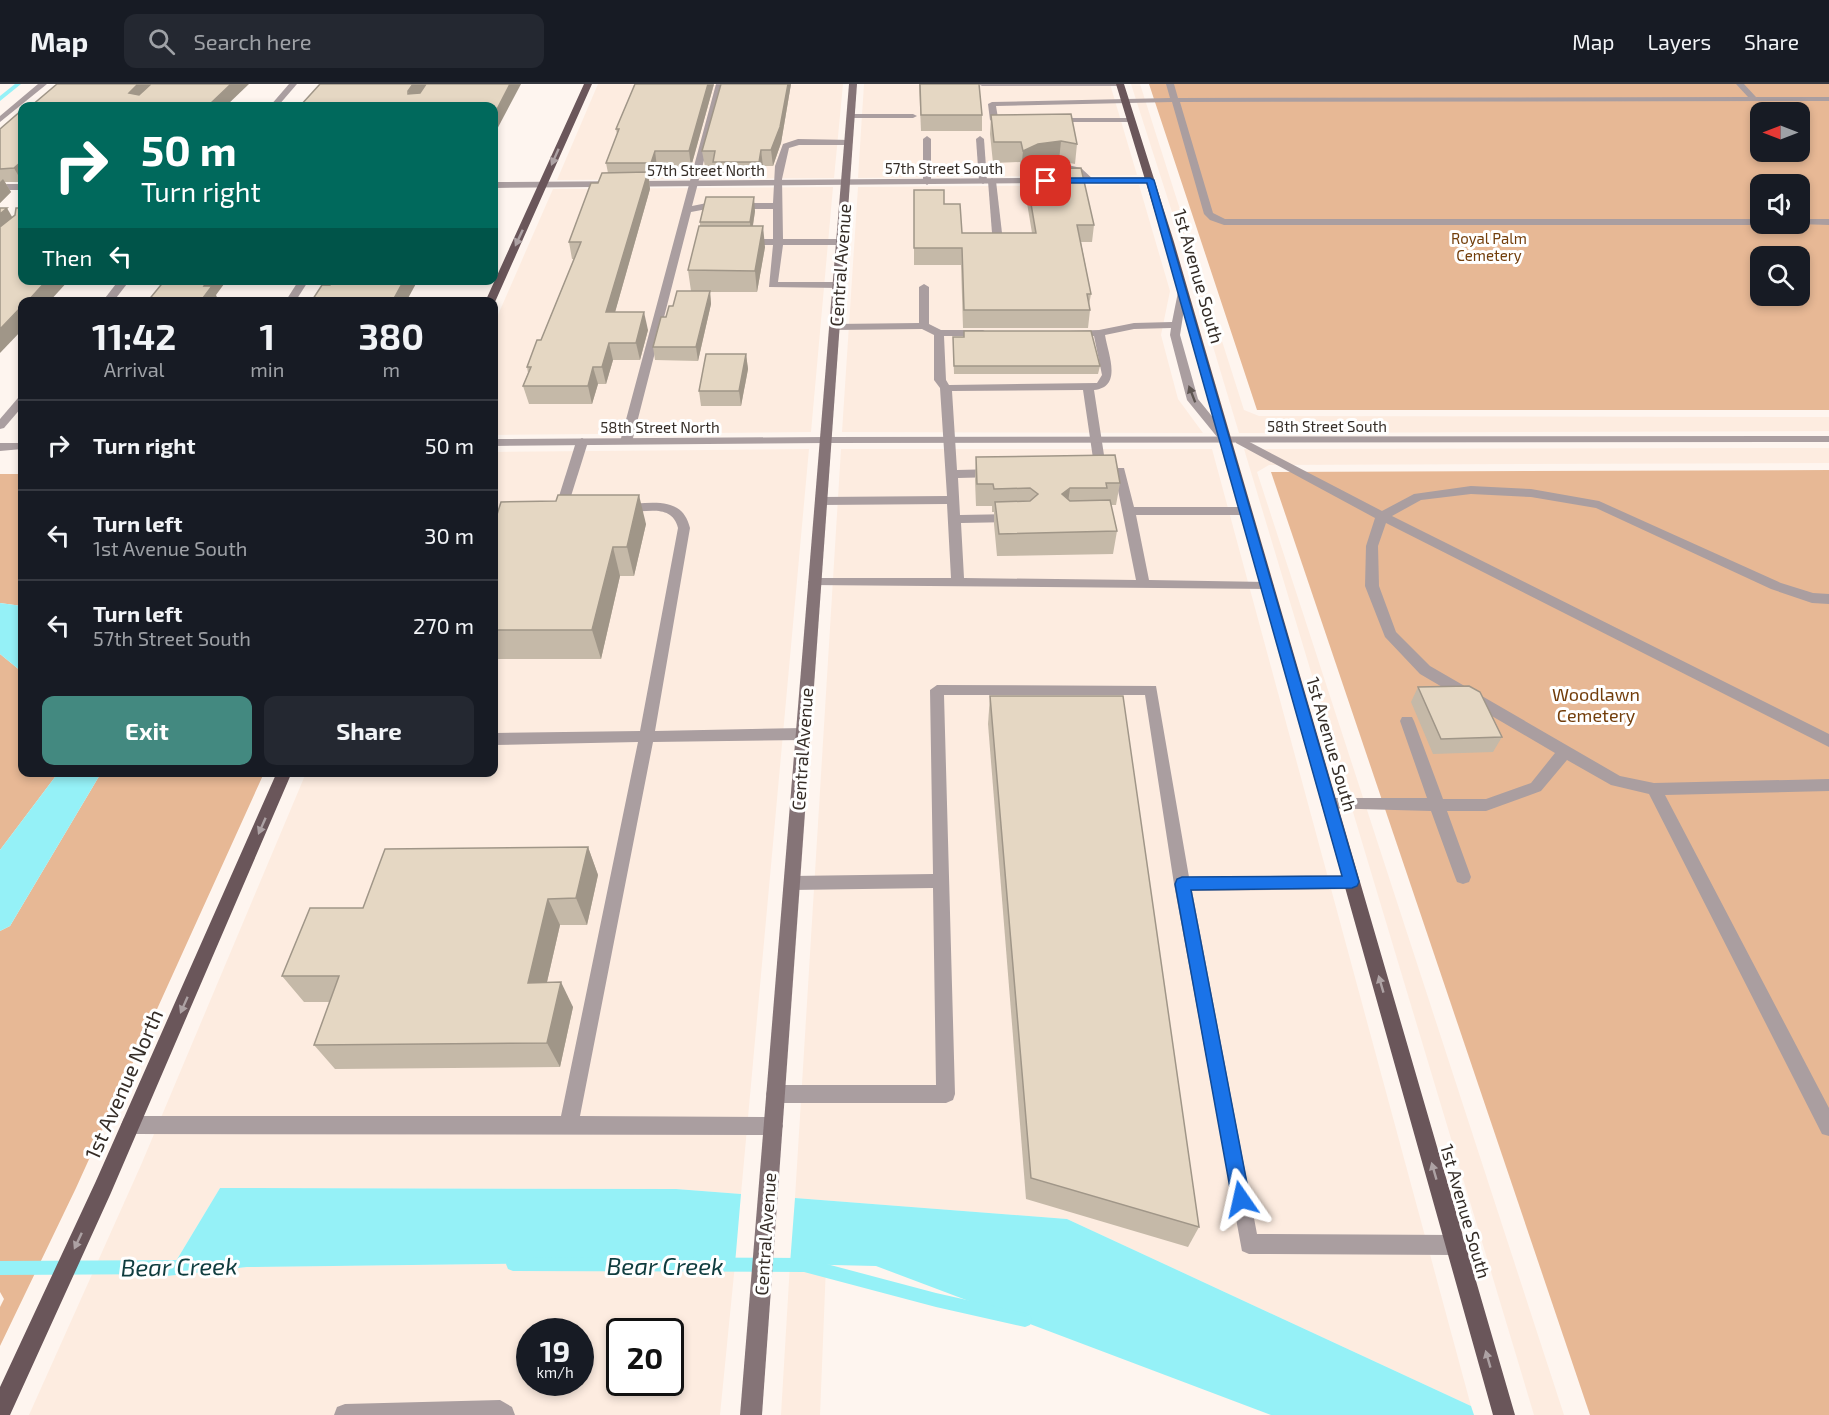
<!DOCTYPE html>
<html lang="en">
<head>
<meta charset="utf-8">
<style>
  body { margin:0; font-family:"Exo 2",sans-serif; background:#242831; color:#f1f3f6; height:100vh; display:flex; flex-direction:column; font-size:22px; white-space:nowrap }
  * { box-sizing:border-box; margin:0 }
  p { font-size:20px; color:#9ea1a6 }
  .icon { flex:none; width:33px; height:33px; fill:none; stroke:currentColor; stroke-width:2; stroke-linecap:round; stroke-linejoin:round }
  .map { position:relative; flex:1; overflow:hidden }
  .sheet { position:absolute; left:18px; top:213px; width:480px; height:480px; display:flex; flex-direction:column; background:#171b24; border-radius:12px; box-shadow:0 3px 9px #0003 }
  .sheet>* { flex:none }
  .banner { position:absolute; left:18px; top:18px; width:480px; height:183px; border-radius:12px; box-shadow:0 3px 9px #0003; background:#00695c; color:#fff; overflow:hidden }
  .needle { width:39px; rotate:270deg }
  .fabs { position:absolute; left:1750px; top:18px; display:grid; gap:12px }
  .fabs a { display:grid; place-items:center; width:60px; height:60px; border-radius:12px; background:#171b24; box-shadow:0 3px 9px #0003; font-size:30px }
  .speed { position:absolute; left:516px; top:1234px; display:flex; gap:12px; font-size:30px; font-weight:700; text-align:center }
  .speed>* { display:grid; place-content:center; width:78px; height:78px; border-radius:50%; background:#171b24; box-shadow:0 3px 9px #0003; line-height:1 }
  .speed small { font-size:15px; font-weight:400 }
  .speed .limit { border:3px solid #111; border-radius:9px; background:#fff; color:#111 }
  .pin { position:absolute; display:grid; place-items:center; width:51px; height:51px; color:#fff; margin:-26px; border-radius:12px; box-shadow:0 3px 9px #0006 }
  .me { position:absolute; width:66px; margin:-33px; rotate:349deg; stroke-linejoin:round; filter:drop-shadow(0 0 4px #0008) }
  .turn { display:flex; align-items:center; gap:21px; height:126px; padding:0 24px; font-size:27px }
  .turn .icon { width:78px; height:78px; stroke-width:2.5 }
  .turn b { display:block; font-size:42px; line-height:51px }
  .then { display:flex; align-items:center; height:57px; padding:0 24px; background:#0003; gap:12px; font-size:22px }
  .eta { display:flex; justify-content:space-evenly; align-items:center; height:102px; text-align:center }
  .eta b { font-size:36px; font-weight:700; line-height:42px }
  .button { display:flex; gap:12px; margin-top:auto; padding:12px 24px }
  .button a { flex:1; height:69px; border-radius:12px; background:#438980; color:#fff; font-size:24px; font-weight:700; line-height:69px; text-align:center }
  .button a+a { background:#242831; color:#f1f3f6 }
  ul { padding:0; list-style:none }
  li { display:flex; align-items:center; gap:18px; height:90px; padding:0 24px; border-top:2px solid #363941 }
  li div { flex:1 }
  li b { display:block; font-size:22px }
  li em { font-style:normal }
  header { display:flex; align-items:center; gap:36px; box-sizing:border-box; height:84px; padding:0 30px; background:#171b24; border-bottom:2px solid #363941 }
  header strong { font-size:28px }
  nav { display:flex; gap:33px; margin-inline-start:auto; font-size:21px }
  .search { width:420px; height:54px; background:#242831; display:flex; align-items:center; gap:15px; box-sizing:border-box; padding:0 21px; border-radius:12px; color:#9ea1a6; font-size:22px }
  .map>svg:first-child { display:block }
</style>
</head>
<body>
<header>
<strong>Map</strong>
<div class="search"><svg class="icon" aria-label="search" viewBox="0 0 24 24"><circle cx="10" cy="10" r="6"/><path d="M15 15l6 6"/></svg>Search here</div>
<nav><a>Map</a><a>Layers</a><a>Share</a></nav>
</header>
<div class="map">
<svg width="1829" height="1331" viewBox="0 0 1829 1331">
  <rect width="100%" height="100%" fill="#fef5ef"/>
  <g fill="#fdece0" fill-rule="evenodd">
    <polygon points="598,0 843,0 834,94 557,96"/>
    <polygon points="864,0 1110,0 1137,91 858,94"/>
    <polygon points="1131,0 1140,0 1244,326 1259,332 1829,333 1829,347 1239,349 1197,209 1198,203 1196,203"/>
    <polygon points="1139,101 1170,207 1161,251 1178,315 1203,349 842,348 858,103"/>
    <polygon points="833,103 811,348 494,351 494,240 553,105"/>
    <polygon points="1829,364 1829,379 1269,381 1257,388 1564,1331 1534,1331 1244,365"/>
    <path d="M809 365 741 1110 676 1105 220 1104 167 1192 247 1183 639 1178 735 1180 720 1331H29L141 1081 306 689 494 688V368ZM530 1248H580V1299H530ZM620 1248H670V1299H620Z"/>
    <polygon points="841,365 1212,365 1471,1322 1067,1135 795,1114"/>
    <polygon points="790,1180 826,1181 820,1331 781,1331"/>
  </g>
  <g fill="#e7b895" fill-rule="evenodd">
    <path d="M1149 0H1829V326H1257ZM1761 28H1800V68H1761ZM1761 100H1800V140H1761ZM1761 172H1800V212H1761Z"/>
    <polygon points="1829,386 1829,1331 1590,1331 1271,388"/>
    <polygon points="0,390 22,390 22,522 0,519"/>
    <polygon points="0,570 22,588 22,688 58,689 0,766"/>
    <polygon points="101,689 264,689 76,1104 0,1262 0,1223 4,1215 0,1208 0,847 10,842"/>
  </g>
  <g fill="#95f1f7">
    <polygon points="0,519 22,522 22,588 0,570"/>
    <polygon points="58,689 101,689 10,842 0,847 0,766"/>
    <polygon points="220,1104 676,1105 741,1110 735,1180 639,1178 247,1183 167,1192"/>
    <polygon points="795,1114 1067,1135 1471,1322 1474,1331 1271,1331 876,1182 790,1180"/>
  </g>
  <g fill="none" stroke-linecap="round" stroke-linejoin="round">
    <g fill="#95f1f7" fill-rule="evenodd">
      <polygon points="15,0 21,0 0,17 0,12"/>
      <polygon points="513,1173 804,1174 936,1209 1025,1229 1030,1231 1032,1236 1030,1241 1025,1243 936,1223 804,1188 513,1187 508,1185 506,1180 508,1175"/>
      <polygon points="186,1176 191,1178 193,1183 191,1188 186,1190 0,1191 0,1177"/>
    </g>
    <g fill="#aa9ea0" fill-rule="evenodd">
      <polygon points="716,0 724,0 692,122 707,119 773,119 775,82 783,60 798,55 852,56 852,60 849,61 799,61 789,64 782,95 783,155 841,155 846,158 841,161 783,161 778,198 838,198 843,201 838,204 769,203 773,161 745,161 740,158 745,155 773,155 773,125 707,125 691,128 632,358 630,360 622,360 620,358"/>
      <polygon points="978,0 1124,0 1120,2 982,2"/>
      <path d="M1166 0H1174L1178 14 1748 13 1736 0H1744L1756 13H1829V17L1180 18 1213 129 1225 135H1761V140H1765L1761 141H1224L1210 136 1204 130 1172 18 996 22 998 34 1012 36C1007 40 995 40 990 36L988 20 992 18 1170 14Z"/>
      <polygon points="851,30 913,30 917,32 913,34 848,34 847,32"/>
      <polygon points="1053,34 1131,34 1135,36 1131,38 1050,38 1049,36"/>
      <polygon points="927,52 931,55 931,98 927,101 923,98 923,55"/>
      <polygon points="980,52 984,55 987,97 983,100 979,97 976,55"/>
      <path d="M1059 79 1081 84 1095 97 1088 99C1073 81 1048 81 1028 91L1027 99 1020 97V90L1037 82Z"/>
      <polygon points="992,94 996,97 1002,149 997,152 992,149 988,97"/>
      <polygon points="1800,135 1829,135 1829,141 1797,140 1800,140"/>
      <polygon points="299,196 309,196 295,218 285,218"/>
      <path d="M924 200 929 203V240L941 246H983L988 249 983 252H944L946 296 949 301 1097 299 1102 291 1094 252H1073L1068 249 1069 247 1099 246 1134 239 1172 238 1178 208 1187 206 1180 251 1198 315 1232 357 1230 359H1222L1187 316 1170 251 1171 244 1134 245 1105 251C1108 270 1123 303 1094 306L1106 384H1124L1134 423H1246L1252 427 1246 431H1136L1149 496 1267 498 1272 499 1274 502 1272 505 810 501 808 498 810 495 815 494H951L947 420 821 421 815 417 821 413 947 412 940 304 934 296V251L922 245 835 246 830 243 835 240 919 239V203ZM1083 306 1095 388 1101 392 1115 391 1136 496 964 494 961 439 1013 438 1019 434 1013 430 960 431 958 394 996 393 1002 389 996 385 957 386 952 307Z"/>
      <polygon points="1240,353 1382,427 1414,410 1471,402 1531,405 1599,417 1781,499 1813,509 1829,510 1829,520 1812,519 1771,505 1596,424 1531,413 1471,410 1421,416 1392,432 1829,650 1829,663 1386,439 1378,462 1379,502 1396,548 1430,582 1620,692 1654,699 1829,695 1829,707 1665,711 1829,1024 1829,1052 1822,1050 1649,710 1611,701 1567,676 1541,707 1486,727 1447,727 1471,793 1469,798 1463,800 1457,798 1455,793 1431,727 1323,724 1321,720 1323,716 1329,714 1427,714 1400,637 1402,633 1412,633 1414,637 1443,715 1486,715 1531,699 1555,669 1420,590 1385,553 1365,502 1366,462 1375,434 1236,359 1236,355"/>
      <polygon points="582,354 588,358 567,425 565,428 557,428 555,425 576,358"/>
      <path d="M621 420C649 420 682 410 690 444L655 647 803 644 808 646 810 650 808 654 803 656 653 658 580 1032 773 1033 780 1035 783 1042 780 1049 773 1051 131 1050 124 1048 121 1041 124 1034 131 1032H561L638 658 494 661V649L640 647 678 444C671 416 639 432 617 427L615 424 617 421Z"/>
      <polygon points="937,601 1156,602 1189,793 1352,791 1358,793 1360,798 1358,803 1352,805 1192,807 1257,1150 1455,1151 1462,1154 1465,1161 1462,1168 1455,1171 1249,1170 1242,1167 1174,800 1145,611 944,611 955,1010 953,1016 946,1019 775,1019 768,1016 766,1010 768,1004 775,1001 936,1001 933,804 792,806 786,804 784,799 786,794 792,792 933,790 930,606"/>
      <polygon points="500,1316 512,1323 515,1331 334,1331 337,1323 345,1320"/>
    </g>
    <g fill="#aa9ea0" fill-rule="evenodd">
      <polygon points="38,0 47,0 0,38 0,32"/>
      <polygon points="289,0 297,0 278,22 270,22"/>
      <polygon points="1150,93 1154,96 1153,98 494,104 494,98"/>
      <rect x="0" y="100" width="22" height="6"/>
      <polygon points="119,196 130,196 113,218 102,218"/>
      <polygon points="22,313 22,323 4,344 0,345 0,335 18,314"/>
    </g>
    <g fill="#aa9ea0" fill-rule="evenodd">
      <polygon points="1829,352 1829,358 826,359 494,362 494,355 826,353"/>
      <polygon points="0,359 22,359 22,365 0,367"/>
    </g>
    <polygon fill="#857477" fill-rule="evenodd" points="849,0 857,0 762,1331 740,1331"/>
    <g fill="#6a565a" fill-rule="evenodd">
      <polygon points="584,0 592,0 495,218 494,220 494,218 485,218"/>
      <polygon points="1116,0 1124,0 1174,158 1515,1331 1493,1331 1164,158"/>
      <polygon points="277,688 292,688 110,1111 10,1331 0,1331 0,1303 96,1097"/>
    </g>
  </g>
  <g fill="#c5b9a8">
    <polygon points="635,0 714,0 691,83 657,83 654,95 649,95 650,105 615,228 648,246 640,276 613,276 606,300 598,300 592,320 529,320 523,302 528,289 527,283 541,256 574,175 572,175 569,158 598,99 608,89 606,79 617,50 616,45"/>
    <polygon points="721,0 791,0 781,59 773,82 763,82 761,94 715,94 713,83 705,83 702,67"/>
    <polygon points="919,0 979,0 982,31 982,47 921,47"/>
    <polygon points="991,31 1077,60 1075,80 1059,77 1037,80 1026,85 1094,141 1092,158 1081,158 1091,210 1089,221 1090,226 1088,244 963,244 961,181 914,181 914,106 944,120 962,149 1032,149 1024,101 1025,85 1021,87 1020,78 993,79 990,50"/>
    <polygon points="0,45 22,98 5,98 11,108 0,119"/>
    <polygon points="755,127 753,142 765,163 757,208 710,208 711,220 698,277 655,276 653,263 666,233 673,222 691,207 688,186 700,142 700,138"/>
    <polygon points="953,253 1100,282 1098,290 954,290"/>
    <polygon points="746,270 748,285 741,322 701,322 699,307"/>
    <polygon points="976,373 1120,399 1116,421 1111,421 1117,447 1113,470 997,472 994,440 994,428 992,428 992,422 976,422 975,396"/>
    <polygon points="494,440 646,440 634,492 620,492 601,575 494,575"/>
    <polygon points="1418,603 1502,653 1493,668 1433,670 1411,618"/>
    <polygon points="990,612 1199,1143 1188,1163 1026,1115 988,640"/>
    <polygon points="588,763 598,791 587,841 560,841 547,898 573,923 560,983 335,985 314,961 330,918 304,918 282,892 363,824"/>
  </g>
  <g fill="#a09688">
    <polygon points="138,0 156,0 135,22 129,9"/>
    <polygon points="231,0 249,0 226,22 212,22 211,19"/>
    <polygon points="413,0 427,0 412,22 408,7"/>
    <polygon points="510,0 521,0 494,51 494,31"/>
    <polygon points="708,0 714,0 691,83 689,67"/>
    <polygon points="788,0 791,0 781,59 773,82 771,66"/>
    <polygon points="1061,57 1059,77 1037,80 1021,87 1023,67 1038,60"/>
    <polygon points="761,66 763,82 761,94 759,78"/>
    <polygon points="655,67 657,83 654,95 651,79"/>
    <polygon points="22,77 22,98 14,84"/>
    <polygon points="648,88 650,105 610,246 606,228"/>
    <polygon points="3,95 11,108 0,119 0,98"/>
    <polygon points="754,113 755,127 751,153 750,138"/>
    <polygon points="7,124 15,138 0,151 0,130"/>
    <polygon points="763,142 765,163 757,208 755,187"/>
    <polygon points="47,196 69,196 49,218 27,218"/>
    <polygon points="208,196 227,196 216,211 219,218 200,218 204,202"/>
    <polygon points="404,196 418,196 406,218 392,218"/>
    <polygon points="710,207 711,220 698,277 696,263"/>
    <polygon points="22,222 22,246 0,269 0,245"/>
    <polygon points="644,228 648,246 640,276 636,259"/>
    <polygon points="609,259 613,276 606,300 602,283"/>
    <polygon points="746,270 748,285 741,322 739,307"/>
    <polygon points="593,283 598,300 592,320 588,302"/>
    <polygon points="1070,404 1067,427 1062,410"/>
    <polygon points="639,411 646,440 634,492 627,463"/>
    <polygon points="613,463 620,492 601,575 592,546"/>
    <polygon points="588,763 598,791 587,841 576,814"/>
    <polygon points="548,815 560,841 541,924 528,899"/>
    <polygon points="561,898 573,923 560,983 547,959"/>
  </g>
  <g fill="#e5d7c3" stroke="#a09688" stroke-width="1.5">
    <polygon points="57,0 138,0 129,9 139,11 151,0 231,0 211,19 207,19 204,22 26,22 31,22"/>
    <polygon points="320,0 413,0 408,7 408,10 420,9 426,0 510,0 494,31 494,22 300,22"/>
    <polygon points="635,0 708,0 689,67 655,67 651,79 606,79 619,45 616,45"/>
    <polygon points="721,0 788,0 780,43 771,66 761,66 759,78 713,78 715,67 702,67"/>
    <polygon points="920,0 979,0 982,31 921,31"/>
    <polygon points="22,26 22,77 14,84 0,85 0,45"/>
    <polygon points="1071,30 1077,60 1061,57 1038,60 1023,67 1021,58 994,58 991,31"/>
    <polygon points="1081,84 1094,141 1077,141 1091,210 1087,210 1090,226 964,226 962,164 914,164 914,106 944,106 944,120 960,120 962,149 1036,149 1025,85"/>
    <polygon points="648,88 606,228 644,228 636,259 609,259 602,283 593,283 588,302 523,302 531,283 527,283 537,256 541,256 581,158 569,158 591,99 598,99 602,89"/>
    <polygon points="706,113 754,113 750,138 700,138"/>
    <polygon points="0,124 7,124 0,130"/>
    <polygon points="16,124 22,124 22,196 47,196 27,218 22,218 22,222 0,245 0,143 15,131"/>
    <polygon points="699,142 763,142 755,187 688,186"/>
    <polygon points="165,196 208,196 204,202 212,202 200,218 147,218"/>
    <polygon points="333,196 404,196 392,218 311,218 322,201 330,201"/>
    <polygon points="677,207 710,207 696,263 653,263 661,233 666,233 669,222 673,222"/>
    <polygon points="964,247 1091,247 1100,282 954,282 953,253 964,253"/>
    <polygon points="706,270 746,270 739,307 699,307"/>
    <polygon points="1115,371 1120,399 1106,399 1107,404 1070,404 1062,410 1070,417 1110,416 1117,447 999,450 995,418 1030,417 1038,410 1030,404 994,405 993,400 977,400 976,373"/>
    <polygon points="558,411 639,411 627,463 613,463 592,546 494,546 494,440 501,418 556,417"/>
    <polygon points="1469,602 1480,608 1502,653 1441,655 1418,603"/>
    <polygon points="990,612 1123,612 1199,1143 1031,1094"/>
    <polygon points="588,763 576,814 548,815 528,899 561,898 547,959 314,961 339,892 282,892 310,824 363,824 385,765"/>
  </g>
  <defs><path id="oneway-solid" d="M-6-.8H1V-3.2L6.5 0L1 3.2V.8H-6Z" transform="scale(1.5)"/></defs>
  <g fill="#ada2a4">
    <use href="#oneway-solid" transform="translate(555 73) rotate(114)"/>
    <use href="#oneway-solid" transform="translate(519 154) rotate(115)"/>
    <use href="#oneway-solid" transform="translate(262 742) rotate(114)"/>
    <use href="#oneway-solid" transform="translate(1381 900) rotate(-106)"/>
    <use href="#oneway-solid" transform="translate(184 921) rotate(114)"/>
    <use href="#oneway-solid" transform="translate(1434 1087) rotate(-106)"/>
    <use href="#oneway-solid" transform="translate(78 1157) rotate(115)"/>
    <use href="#oneway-solid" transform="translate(1488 1275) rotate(-106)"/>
  </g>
  <use fill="#5e5551" href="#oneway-solid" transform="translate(1192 310) rotate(-111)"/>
  <polygon fill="#1a73e8" stroke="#114b97" stroke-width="1.5" points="1150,94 1154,96 1359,798 1357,802 1352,804 1191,806 1250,1115 1247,1122 1241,1124 1235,1122 1232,1115 1175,800 1177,795 1182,793 1342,792 1147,99 1046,99 1042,97 1046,94"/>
  <g text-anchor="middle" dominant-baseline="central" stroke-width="6" stroke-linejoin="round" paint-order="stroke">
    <g font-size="15" fill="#352d27" stroke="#fff">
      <text x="944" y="84">57th Street South</text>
      <text x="706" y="86">57th Street North</text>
      <text x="1327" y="342">58th Street South</text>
      <text x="660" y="343">58th Street North</text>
    </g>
    <g font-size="15" fill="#723d0a" stroke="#fff">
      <text x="1489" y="154">Royal Palm<tspan x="1489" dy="17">Cemetery</tspan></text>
    </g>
    <g font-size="18" fill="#352d27" stroke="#fff">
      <text transform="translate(840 181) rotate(-86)">Central Avenue</text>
      <text transform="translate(1199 192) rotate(74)">1st Avenue South</text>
      <text transform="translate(1332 660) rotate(74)">1st Avenue South</text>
      <text transform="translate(802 665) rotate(-86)">Central Avenue</text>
      <text transform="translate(1466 1127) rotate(74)">1st Avenue South</text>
      <text transform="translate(765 1150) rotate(-86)">Central Avenue</text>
    </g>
    <g font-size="18" fill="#723d0a" stroke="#fff">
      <text x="1596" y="610">Woodlawn<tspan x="1596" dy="21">Cemetery</tspan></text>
    </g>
    <g font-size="21" fill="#352d27" stroke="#fff">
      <text transform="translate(123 1000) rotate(-66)">1st Avenue North</text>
    </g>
    <g font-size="24" font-style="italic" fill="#0f3c3e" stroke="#fff">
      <text x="665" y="1181">Bear Creek</text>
      <text transform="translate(179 1182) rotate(-1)">Bear Creek</text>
    </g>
  </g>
</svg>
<div class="fabs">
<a><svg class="needle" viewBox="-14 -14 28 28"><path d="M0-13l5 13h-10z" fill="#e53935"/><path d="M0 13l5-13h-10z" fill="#9ea1a6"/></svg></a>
<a><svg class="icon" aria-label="sound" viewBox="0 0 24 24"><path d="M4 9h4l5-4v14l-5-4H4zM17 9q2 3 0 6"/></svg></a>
<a><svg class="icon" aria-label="search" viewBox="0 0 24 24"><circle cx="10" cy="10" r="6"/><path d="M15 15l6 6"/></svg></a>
</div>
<div class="speed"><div>19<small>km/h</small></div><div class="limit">20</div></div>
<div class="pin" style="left:1046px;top:97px;background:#d93025"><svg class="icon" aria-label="arrive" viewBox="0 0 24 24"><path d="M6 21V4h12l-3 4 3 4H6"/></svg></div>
<svg class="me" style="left:1241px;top:1115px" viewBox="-20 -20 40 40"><path d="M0-17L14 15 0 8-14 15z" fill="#1a73e8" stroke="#fff" stroke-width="4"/></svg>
<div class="banner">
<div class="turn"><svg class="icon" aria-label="right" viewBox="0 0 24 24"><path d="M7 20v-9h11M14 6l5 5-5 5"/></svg><div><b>50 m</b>Turn right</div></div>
<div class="then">Then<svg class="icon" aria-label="left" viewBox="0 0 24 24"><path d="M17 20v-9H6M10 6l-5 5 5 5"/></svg></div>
</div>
<section class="sheet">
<div class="eta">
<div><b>11:42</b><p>Arrival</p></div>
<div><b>1</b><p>min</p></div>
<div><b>380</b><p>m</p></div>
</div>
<ul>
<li><svg class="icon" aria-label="right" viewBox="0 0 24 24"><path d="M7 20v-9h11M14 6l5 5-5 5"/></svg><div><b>Turn right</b></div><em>50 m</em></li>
<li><svg class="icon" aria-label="left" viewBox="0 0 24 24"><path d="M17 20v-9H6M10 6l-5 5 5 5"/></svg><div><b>Turn left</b><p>1st Avenue South</p></div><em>30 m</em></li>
<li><svg class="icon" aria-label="left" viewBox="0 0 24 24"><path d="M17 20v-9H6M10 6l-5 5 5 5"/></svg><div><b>Turn left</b><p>57th Street South</p></div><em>270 m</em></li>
</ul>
<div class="button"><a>Exit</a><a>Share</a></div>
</section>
</div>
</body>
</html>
